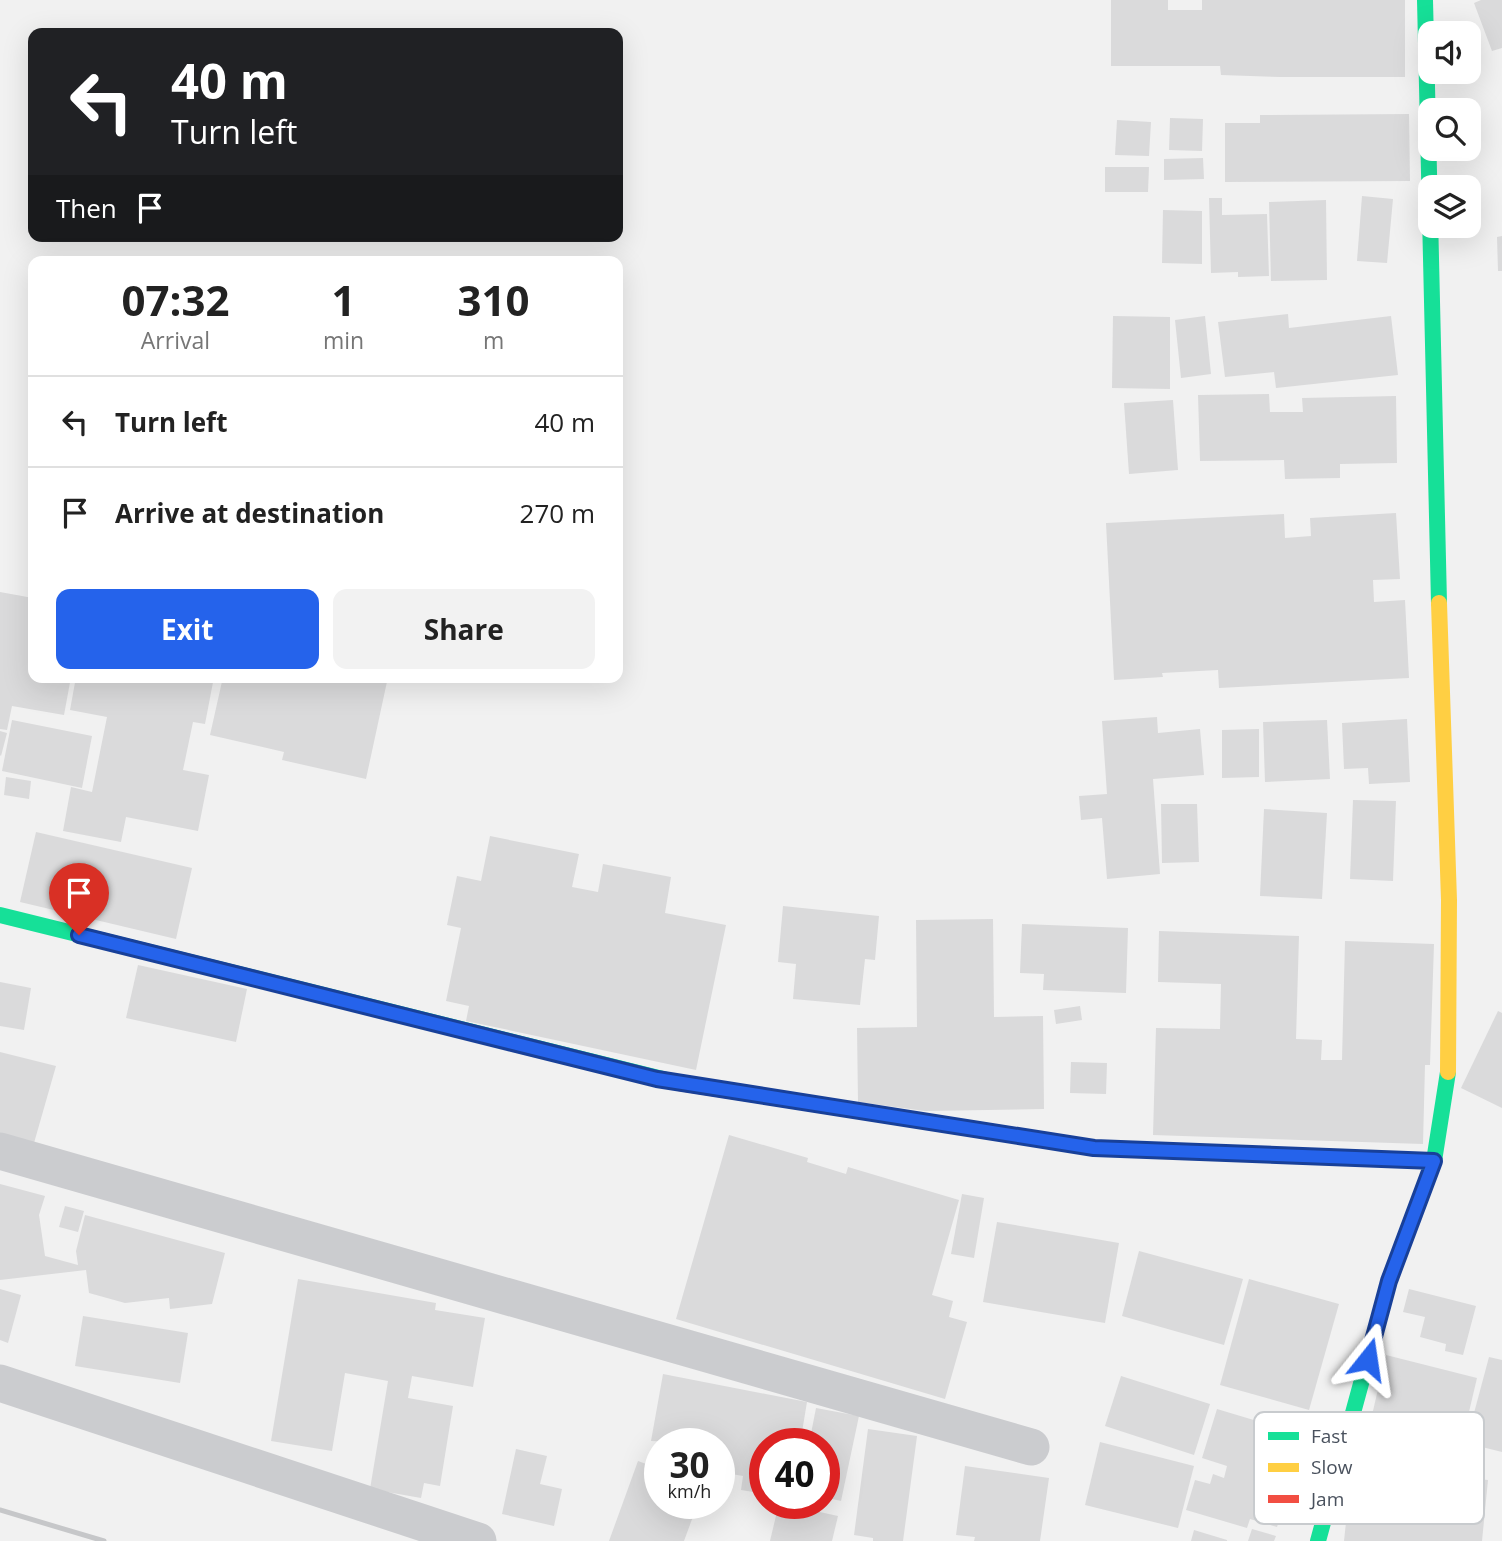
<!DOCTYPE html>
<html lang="en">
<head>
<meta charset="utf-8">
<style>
  body { margin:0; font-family:"Open Sans",sans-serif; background:#f2f2f2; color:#222; height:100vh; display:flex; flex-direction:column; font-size:26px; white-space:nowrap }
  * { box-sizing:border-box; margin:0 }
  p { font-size:23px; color:#767676 }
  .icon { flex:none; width:38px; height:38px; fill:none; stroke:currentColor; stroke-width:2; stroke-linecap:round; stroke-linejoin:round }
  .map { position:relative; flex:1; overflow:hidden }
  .sheet { position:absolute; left:28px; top:256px; width:595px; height:427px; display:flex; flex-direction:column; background:#fff; border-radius:14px; box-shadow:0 7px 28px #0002 }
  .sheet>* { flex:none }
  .top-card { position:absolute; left:28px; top:28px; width:595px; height:214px; border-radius:14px; box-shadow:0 7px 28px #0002; background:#202124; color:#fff; overflow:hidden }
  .buttons { position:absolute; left:1418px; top:21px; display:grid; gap:14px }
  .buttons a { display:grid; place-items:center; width:63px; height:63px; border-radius:14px; background:#fff; box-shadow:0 7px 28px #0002; font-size:35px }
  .speed { position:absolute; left:644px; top:1428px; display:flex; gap:14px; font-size:35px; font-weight:700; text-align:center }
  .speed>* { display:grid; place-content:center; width:91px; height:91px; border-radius:50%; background:#fff; box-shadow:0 7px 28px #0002; line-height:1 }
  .speed small { font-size:18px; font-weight:400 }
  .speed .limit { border:10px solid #d22; background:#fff; color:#111 }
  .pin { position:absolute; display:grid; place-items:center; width:60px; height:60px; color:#fff; margin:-72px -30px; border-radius:50% 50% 50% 0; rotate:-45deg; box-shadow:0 0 7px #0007 }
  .pin .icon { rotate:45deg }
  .me { position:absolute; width:77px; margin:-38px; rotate:15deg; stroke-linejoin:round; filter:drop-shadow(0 0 5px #0008) }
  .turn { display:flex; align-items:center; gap:24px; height:147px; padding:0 28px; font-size:32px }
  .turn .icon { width:91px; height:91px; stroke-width:2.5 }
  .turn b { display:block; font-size:49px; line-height:60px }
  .then { display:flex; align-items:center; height:66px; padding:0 28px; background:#0003; gap:14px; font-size:26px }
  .eta { display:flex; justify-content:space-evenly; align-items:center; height:119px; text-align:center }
  .eta b { font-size:42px; font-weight:700; line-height:49px }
  .primary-button { display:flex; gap:14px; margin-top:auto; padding:14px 28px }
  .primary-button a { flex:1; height:80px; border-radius:14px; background:#2563eb; color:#fff; font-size:28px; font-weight:700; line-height:80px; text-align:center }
  .primary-button a+a { background:#f2f2f2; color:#222 }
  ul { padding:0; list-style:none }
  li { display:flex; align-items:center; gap:21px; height:91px; padding:0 28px; border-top:2px solid #e0e0e0 }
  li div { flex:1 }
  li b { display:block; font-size:26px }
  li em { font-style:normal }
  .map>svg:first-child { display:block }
</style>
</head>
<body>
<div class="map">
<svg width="1502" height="1541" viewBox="0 0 1502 1541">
  <rect width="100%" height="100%" fill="#f1f1f1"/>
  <g fill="#dadadb">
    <polygon points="1111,0 1168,0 1168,10 1202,10 1202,0 1405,0 1405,77 1281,77 1221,75 1220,66 1111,66"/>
    <polygon points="1481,0 1502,0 1502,48 1492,51 1474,3"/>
    <polygon points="1409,114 1410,181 1225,182 1225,123 1260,123 1260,115"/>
    <polygon points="1170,118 1203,119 1202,151 1169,150"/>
    <polygon points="1117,120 1151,122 1149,156 1115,155"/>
    <polygon points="1203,158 1204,179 1164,180 1164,159"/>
    <polygon points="1105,167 1149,167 1148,192 1105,192"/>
    <polygon points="1362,196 1393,199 1387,263 1357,261"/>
    <polygon points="1209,198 1222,198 1222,215 1267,214 1269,276 1238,277 1238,272 1211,273"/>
    <polygon points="1326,200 1327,280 1271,281 1269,202"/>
    <polygon points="1163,210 1202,211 1202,264 1162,263"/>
    <polygon points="1502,236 1502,271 1498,271 1497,237"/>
    <polygon points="1288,314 1289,328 1391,316 1398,375 1276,388 1274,372 1225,377 1218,322"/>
    <polygon points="1113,316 1170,317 1170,389 1112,388"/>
    <polygon points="1205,316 1211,374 1181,378 1175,320"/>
    <polygon points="1269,394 1270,412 1303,412 1302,398 1396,396 1397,463 1340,464 1340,478 1285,479 1284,460 1200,461 1198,395"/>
    <polygon points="1173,400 1178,470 1129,474 1124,403"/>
    <polygon points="1396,513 1400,579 1373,580 1374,602 1405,600 1409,678 1219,688 1218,670 1162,673 1163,677 1114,680 1106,523 1284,514 1285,538 1311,536 1310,518"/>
    <polygon points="0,592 33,598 33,677 71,677 64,715 12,706 7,730 0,729"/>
    <polygon points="76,677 214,677 205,724 193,722 183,770 209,775 198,831 126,817 121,842 63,831 71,787 92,792 107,717 70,710"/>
    <polygon points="223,677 388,677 366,779 282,760 284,752 210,735"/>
    <polygon points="1157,717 1158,733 1200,729 1204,775 1153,779 1160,874 1107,879 1102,818 1081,820 1079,796 1107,794 1102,721"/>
    <polygon points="1407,719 1410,782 1369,784 1368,768 1344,769 1342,723"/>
    <polygon points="12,720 92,736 82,788 2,771"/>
    <polygon points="1327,720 1330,779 1265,782 1263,722"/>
    <polygon points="1259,729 1259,777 1222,778 1222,730"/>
    <polygon points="0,731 7,733 1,756 0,755"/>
    <polygon points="6,777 31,781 29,799 4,795"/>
    <polygon points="1353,800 1396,801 1393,881 1350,879"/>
    <polygon points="1161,804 1197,804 1199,862 1162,863"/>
    <polygon points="1264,809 1327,813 1322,899 1260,896"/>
    <polygon points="36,832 192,868 176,939 20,902"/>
    <polygon points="490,836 579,854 572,887 598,892 603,864 671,877 665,913 726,925 696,1070 466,1021 469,1006 446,1001 461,928 447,925 457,876 481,881"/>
    <polygon points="783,906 879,916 875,960 865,959 860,1005 793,999 796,964 778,962"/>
    <polygon points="993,919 994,1017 1043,1016 1044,1109 925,1111 858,1102 857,1028 917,1027 916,920"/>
    <polygon points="1022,924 1128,928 1126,993 1043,990 1044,974 1020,973"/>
    <polygon points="1159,931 1299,936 1296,1039 1322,1040 1321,1060 1342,1060 1345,941 1434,944 1430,1065 1425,1065 1423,1144 1153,1135 1156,1028 1220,1029 1221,984 1158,982"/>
    <polygon points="138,965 247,989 236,1042 126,1018"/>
    <polygon points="0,982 31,988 24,1030 0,1026"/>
    <polygon points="1080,1006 1082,1020 1056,1024 1054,1010"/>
    <polygon points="1498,1011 1502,1013 1502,1108 1461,1088"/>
    <polygon points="0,1052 56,1066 32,1150 0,1140"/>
    <polygon points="1071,1062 1107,1063 1106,1094 1070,1093"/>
    <polygon points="729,1135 808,1158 807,1162 846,1174 848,1167 959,1200 932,1295 953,1301 949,1317 967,1322 945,1399 676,1319"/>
    <polygon points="0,1184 45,1196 39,1215 45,1256 78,1265 76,1251 85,1215 225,1253 212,1304 170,1309 169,1298 125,1303 89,1293 86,1270 0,1280"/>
    <polygon points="962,1194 984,1198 974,1258 951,1254"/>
    <polygon points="65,1206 84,1211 78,1232 59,1227"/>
    <polygon points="997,1222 1119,1243 1105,1323 983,1302"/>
    <polygon points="1139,1251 1243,1279 1224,1345 1122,1316"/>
    <polygon points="298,1279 436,1303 435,1310 485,1318 473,1387 412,1376 408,1398 453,1406 440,1486 424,1483 421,1498 370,1489 388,1381 345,1373 332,1451 271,1441"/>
    <polygon points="1249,1279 1339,1304 1309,1410 1220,1385"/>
    <polygon points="0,1289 21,1295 8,1343 0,1340"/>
    <polygon points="1409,1289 1476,1306 1463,1355 1445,1351 1446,1344 1420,1337 1425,1317 1403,1312"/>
    <polygon points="83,1316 188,1333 180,1383 75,1366"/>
    <polygon points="1386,1355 1477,1378 1460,1450 1369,1428"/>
    <polygon points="1489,1357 1502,1360 1502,1452 1466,1443"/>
    <polygon points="663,1374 807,1402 800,1444 765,1444 765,1494 741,1490 743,1476 720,1472 723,1455 719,1454 719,1444 651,1441"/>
    <polygon points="1121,1376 1210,1404 1194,1455 1105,1426"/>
    <polygon points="816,1408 859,1416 841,1501 824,1497 824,1444 809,1444"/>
    <polygon points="1217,1409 1304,1435 1286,1498 1281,1496 1275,1514 1281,1515 1277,1527 1250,1519 1247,1528 1186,1510 1195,1480 1210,1484 1213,1474 1224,1478 1227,1466 1202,1458"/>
    <polygon points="868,1429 917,1436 903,1541 873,1541 873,1538 854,1535"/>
    <polygon points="1100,1442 1194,1466 1178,1528 1085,1505"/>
    <polygon points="516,1449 547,1456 540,1484 562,1489 554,1526 502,1514"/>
    <polygon points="638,1461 660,1469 660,1503 698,1503 684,1541 609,1541"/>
    <polygon points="965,1466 1049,1478 1040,1541 974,1541 975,1537 956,1535"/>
    <polygon points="1352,1466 1488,1480 1482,1541 1344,1541"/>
    <polygon points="779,1503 838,1516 832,1541 770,1541"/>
    <polygon points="1252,1529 1276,1536 1274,1541 1248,1541"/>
    <polygon points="1194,1530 1227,1540 1227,1541 1191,1541"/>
  </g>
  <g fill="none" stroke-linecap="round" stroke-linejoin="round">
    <g stroke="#cbcccf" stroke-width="37">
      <polyline points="0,1151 1031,1447"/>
      <polyline points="0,1383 478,1541"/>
    </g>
    <g stroke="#16e098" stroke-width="16">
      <polyline points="1425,0 1439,603"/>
      <polyline points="0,915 679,1083"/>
      <polyline points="955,1126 1094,1148 1434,1161"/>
      <polyline points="1318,1541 1389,1281 1434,1161 1448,1072"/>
    </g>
    <polyline stroke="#ffcf43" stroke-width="16" points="1439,603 1449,900 1448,1072"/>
    <polyline stroke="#f24e42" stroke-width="16" points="679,1083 955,1126"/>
    <polyline stroke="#c6c7c9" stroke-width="5" points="0,1510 104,1541"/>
  </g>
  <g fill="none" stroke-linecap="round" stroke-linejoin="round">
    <g stroke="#184099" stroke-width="18">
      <polyline id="route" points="79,935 657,1079 1094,1148 1434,1161 1389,1281 1368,1359"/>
    </g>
    <use href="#route" stroke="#2563eb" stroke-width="12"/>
  </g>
  <rect x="1254" y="1412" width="230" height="112" rx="10" fill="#fff" stroke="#c8cbce" stroke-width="2"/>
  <rect x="1268" y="1432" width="31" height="8" fill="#16e098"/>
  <rect x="1268" y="1463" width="31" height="9" fill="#ffcf43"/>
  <rect x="1268" y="1495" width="31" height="8" fill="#f24e42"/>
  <g font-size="19" fill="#49515d">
    <text x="1311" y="1443">Fast</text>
    <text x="1311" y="1474">Slow</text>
    <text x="1311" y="1506">Jam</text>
  </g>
</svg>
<div class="buttons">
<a><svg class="icon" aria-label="sound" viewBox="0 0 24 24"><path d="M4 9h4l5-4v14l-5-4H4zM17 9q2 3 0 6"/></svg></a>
<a><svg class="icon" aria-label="search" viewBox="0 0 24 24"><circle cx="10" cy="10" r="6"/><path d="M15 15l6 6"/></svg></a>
<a><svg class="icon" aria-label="layers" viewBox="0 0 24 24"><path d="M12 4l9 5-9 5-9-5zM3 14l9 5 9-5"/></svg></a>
</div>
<div class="speed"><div>30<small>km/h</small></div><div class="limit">40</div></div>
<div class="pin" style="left:79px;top:935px;background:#d93025"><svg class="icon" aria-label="arrive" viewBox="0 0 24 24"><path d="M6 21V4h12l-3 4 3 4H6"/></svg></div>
<svg class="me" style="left:1368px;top:1359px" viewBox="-20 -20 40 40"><path d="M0-17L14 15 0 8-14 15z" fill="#2563eb" stroke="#fff" stroke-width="4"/></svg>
<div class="top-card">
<div class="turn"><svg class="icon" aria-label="left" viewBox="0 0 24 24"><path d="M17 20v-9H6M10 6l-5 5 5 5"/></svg><div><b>40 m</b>Turn left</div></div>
<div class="then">Then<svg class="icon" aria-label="arrive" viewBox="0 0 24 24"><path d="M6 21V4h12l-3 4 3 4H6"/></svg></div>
</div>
<section class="sheet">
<div class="eta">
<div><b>07:32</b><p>Arrival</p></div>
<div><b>1</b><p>min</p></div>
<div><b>310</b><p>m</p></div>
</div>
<ul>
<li><svg class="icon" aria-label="left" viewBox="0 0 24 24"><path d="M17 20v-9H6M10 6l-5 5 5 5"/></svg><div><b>Turn left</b></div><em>40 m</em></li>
<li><svg class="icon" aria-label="arrive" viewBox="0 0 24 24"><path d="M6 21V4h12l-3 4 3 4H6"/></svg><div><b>Arrive at destination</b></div><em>270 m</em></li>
</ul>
<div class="primary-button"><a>Exit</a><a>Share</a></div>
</section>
</div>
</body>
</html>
